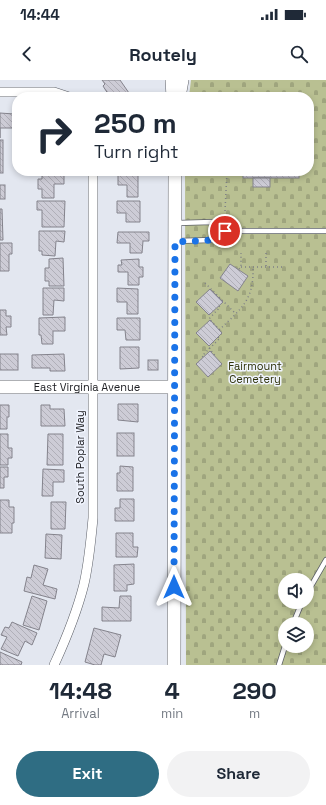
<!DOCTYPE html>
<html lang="en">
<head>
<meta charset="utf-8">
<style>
  body { margin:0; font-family:"Space Grotesk",sans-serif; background:#f2f2f3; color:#1f2937; height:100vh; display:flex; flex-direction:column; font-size:15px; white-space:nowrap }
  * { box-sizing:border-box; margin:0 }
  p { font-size:13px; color:#747a83 }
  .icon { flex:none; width:22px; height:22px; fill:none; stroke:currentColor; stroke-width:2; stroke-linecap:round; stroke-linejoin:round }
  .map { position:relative; height:585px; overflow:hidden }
  .details { display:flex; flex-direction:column; background:#fff; flex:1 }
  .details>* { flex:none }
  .top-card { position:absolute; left:12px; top:12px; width:302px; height:84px; border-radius:16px; box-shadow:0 2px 6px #0003; background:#fff; color:#1f2937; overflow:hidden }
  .controls { position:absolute; left:278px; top:493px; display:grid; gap:8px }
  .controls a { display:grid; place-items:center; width:36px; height:36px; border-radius:50%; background:#fff; box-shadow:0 2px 6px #0003; font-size:20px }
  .pin { position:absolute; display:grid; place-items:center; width:34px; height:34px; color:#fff; margin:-17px; border:2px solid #fff; border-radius:50%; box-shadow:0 1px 4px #0007 }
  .me { position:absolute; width:44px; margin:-22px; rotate:0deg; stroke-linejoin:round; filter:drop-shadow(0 0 3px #0008) }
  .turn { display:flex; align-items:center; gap:14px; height:84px; padding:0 16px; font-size:18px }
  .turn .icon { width:52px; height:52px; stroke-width:2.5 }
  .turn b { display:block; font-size:28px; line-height:34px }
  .eta { display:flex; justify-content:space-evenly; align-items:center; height:68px; text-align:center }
  .eta b { font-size:24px; font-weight:800; line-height:28px }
  .button { display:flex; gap:8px; margin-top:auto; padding:8px 16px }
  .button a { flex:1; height:46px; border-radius:24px; background:#2f6d83; color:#fff; font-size:16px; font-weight:800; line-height:46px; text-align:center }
  .button a+a { background:#f2f2f3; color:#1f2937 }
  .status { display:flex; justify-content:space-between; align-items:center; height:28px; padding:0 20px; background:#fff; direction:ltr }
  .status svg { height:11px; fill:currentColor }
  header { display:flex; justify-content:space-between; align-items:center; height:52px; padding:0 16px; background:#fff; font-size:18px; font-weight:800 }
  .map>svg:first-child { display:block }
</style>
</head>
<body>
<div class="status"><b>14:44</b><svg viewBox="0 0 49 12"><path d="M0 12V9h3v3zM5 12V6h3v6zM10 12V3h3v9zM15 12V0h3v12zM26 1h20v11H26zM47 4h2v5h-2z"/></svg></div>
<header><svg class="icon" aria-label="back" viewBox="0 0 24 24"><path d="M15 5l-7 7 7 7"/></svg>Routely<svg class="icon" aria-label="search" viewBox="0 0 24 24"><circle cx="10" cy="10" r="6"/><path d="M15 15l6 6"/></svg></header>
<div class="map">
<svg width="326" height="585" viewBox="0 0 326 585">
  <defs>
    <pattern id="cemetery-stones" width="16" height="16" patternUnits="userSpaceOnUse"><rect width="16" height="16" fill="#b9c092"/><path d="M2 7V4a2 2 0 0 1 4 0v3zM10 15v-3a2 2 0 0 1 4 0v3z" fill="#9fa57e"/></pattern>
    <pattern id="building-back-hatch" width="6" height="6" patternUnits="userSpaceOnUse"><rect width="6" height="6" fill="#cdccd6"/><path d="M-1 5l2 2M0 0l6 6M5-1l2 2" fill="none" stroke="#b0afb8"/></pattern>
  </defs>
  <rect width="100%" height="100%" fill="#e3e7f0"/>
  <path fill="url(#cemetery-stones)" fill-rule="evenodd" d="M191 0H326V585H186L185 91H309V17H189ZM285 500H307V522H285ZM285 544H307V566H285Z"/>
  <g fill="url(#building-back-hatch)" stroke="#84838c">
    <polygon points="102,0 120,0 129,13 123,17 110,17 103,6 105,4"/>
    <polygon points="0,33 14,34 14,37 17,37 17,48 0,48 0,58"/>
    <rect x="0" y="60" width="3" height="33"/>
    <polygon points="64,91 64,104 54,104 54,118 42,118 42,109 38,109 38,99 42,99 42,92"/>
    <rect x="243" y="91" width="56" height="7"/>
    <polygon points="118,92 138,92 138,117 127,117 127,105 118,105"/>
    <rect x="253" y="98" width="17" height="9"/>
    <rect x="0" y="105" width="5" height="14"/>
    <polygon points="37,121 65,121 64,147 42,147 42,130 37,130"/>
    <polygon points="117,121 140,121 140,142 126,142 126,133 117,133"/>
    <polygon points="0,129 2,129 3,160 0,160"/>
    <polygon points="39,151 65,151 64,162 56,161 55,176 42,175 42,171 39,171"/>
    <polygon points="118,152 149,152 149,161 143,161 142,173 130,173 130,163 117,163"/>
    <polygon points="0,163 12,163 12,174 9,174 9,191 0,191"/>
    <polygon points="63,178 64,206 49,206 49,201 45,201 45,188 49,188 49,179"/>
    <polygon points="139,179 139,187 143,187 143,197 139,197 139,205 128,205 128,192 118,192 118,185 122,185 121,180"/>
    <polygon points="230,184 248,196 238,211 220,198"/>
    <polygon points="43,208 64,208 64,221 54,220 53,235 43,235"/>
    <polygon points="117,208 138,209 138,234 127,234 127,222 117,222"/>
    <polygon points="210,209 223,222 209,235 196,222"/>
    <polygon points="0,230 6,230 6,236 11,236 11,247 6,247 7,255 0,255"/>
    <polygon points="65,237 65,251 53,251 53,264 42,264 41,255 39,255 39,238"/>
    <polygon points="117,238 140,238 140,260 126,260 125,250 117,250"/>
    <polygon points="210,240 222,253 209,266 196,253"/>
    <polygon points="120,267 139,267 139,288 120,289"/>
    <polygon points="210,271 222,284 208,297 196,284"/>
    <rect x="0" y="274" width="18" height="16"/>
    <polygon points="64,274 65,291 50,291 50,288 32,288 32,275"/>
    <rect x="148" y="280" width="10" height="10"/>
    <polygon points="118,324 138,324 138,342 118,340"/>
    <polygon points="0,325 9,325 9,337 7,337 7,349 0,349"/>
    <polygon points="41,325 50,325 50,329 64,329 65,346 41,346"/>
    <rect x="117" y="353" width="17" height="23"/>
    <polygon points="0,354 8,354 8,368 12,368 12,378 8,378 8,385 0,385"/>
    <polygon points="48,354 63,354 63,385 47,385"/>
    <polygon points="120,386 133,387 133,411 117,411 117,393 120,393"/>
    <polygon points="0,387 8,387 8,397 4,397 4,408 0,408"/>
    <polygon points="43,389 64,390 64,402 53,402 53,416 42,416"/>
    <polygon points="120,419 134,419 134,441 115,441 115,428 120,428"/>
    <polygon points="0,420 9,420 9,427 14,427 14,443 12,443 12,453 0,453"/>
    <polygon points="51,422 66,422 65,449 51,449"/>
    <polygon points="116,453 133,453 133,467 138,467 137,477 116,477"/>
    <polygon points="46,454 62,455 61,479 45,478"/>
    <polygon points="134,484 134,504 127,505 127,511 114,511 114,485"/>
    <polygon points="34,485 48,489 43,505 57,509 55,519 24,511 27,497 31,498"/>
    <polygon points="32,516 47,521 39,550 23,545"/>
    <polygon points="120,516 131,516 131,541 102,541 102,527 119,528"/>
    <polygon points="12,542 37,553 32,565 25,561 18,576 1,569 7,557 1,555 5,547 9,548"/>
    <polygon points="94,548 121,555 115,577 104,574 101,585 95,585 85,582"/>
    <polygon points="0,572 22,582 21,585 0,585"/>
  </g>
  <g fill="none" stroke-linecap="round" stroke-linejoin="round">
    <g stroke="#5d6068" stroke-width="6">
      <g id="lane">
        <polyline points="177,143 213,142 225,151 326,151"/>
        <polyline points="176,161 213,160 225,151"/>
        <polyline points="307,513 326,480"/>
        <polyline points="293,544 302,522"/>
        <polyline points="279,585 285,566"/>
      </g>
    </g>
    <g stroke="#5d6068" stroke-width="10">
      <g id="street">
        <polyline points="0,12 54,12 69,17"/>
        <path d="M54 585C66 559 77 532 84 504 89 482 91 460 93 438V91"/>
      </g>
    </g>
    <g stroke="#5d6068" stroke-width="14">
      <g id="secondary">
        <polyline points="172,0 173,17"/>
        <polyline points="179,17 182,0"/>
        <path id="s1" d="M0 307H174"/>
        <polyline points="174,585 175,91"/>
      </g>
    </g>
    <g stroke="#7d7f86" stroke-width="1.5" stroke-dasharray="1 3" stroke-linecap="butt">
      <polyline points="225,131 227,91"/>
      <polyline points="266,173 266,187"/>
      <polyline points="241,187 285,187"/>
      <polyline points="239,189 241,187 241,173"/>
      <polyline points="205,203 236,234"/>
      <polyline points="219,226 220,227 209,239 220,250"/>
      <path d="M219 250C242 228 254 220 253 187"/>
      <polyline points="209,268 216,277"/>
      <polyline points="203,277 202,276 220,258 218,257"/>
    </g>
    <use href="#lane" stroke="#fff" stroke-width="4.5"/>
    <use href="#street" stroke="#fff" stroke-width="9"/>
    <use href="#secondary" stroke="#fff" stroke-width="13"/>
  </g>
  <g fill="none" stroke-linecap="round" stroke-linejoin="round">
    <polyline stroke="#1a73e8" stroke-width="7" stroke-dasharray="0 12.6" points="174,507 175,162 213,160 225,151"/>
  </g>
  <g text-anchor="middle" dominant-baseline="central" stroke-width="3" stroke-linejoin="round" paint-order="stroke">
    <g font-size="11" fill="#2e3209" stroke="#f0f4fe">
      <text x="255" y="286">Fairmount<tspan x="255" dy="13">Cemetery</tspan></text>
    </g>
    <g font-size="11" fill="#202125" stroke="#f0f4fe">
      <text stroke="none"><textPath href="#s1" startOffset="87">East Virginia Avenue</textPath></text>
      <text transform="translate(80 377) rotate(-90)">South Poplar Way</text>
    </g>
  </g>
</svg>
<div class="controls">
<a><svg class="icon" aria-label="sound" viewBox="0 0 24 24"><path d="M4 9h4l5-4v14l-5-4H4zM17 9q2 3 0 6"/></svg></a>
<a><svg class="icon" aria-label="layers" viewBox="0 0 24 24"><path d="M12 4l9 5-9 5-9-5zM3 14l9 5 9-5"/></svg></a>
</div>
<div class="pin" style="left:225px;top:151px;background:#d93025"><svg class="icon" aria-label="arrive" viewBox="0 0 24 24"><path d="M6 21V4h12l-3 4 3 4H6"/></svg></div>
<svg class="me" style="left:174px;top:507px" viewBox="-20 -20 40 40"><path d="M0-17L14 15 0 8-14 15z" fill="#1a73e8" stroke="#fff" stroke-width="4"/></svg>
<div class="top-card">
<div class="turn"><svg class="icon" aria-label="right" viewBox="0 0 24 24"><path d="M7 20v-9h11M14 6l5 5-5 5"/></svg><div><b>250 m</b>Turn right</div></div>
</div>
</div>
<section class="details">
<div class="eta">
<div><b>14:48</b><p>Arrival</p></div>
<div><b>4</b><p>min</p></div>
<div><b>290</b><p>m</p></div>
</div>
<div class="button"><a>Exit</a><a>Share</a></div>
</section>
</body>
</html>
